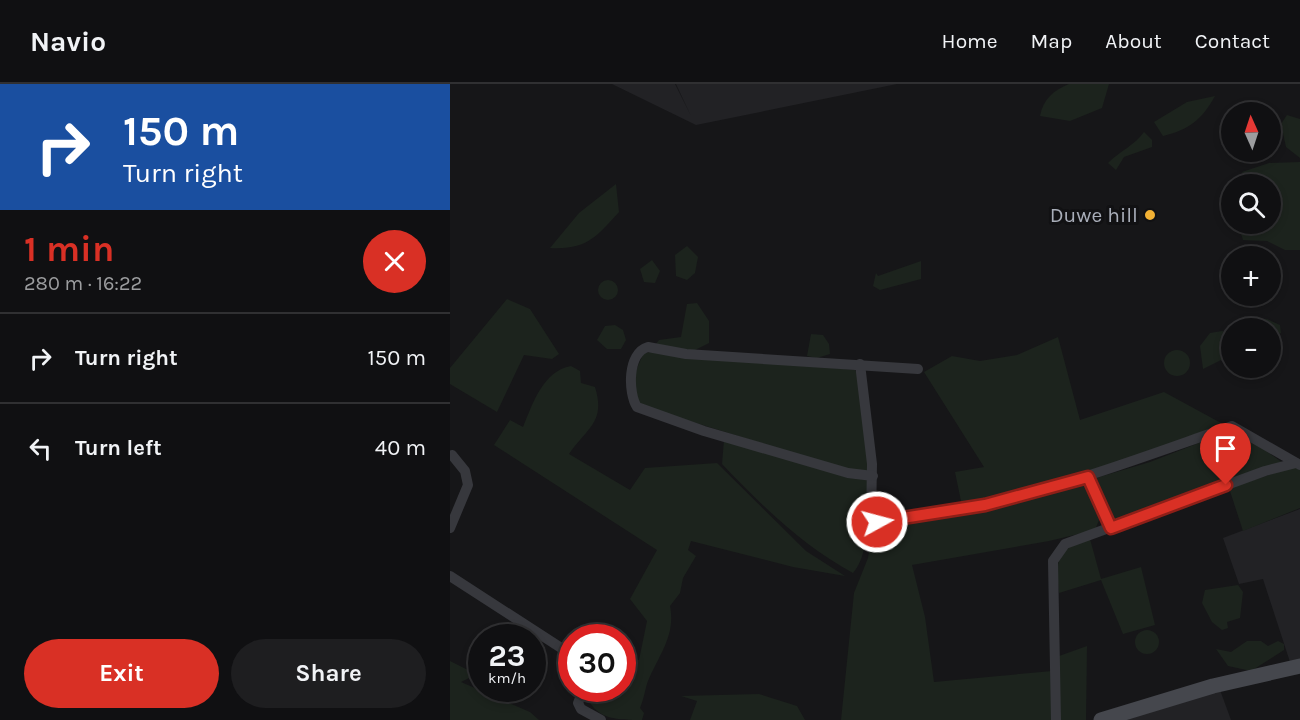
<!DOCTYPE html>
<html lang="en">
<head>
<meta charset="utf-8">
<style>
  body { margin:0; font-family:Karla,sans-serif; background:#1e1e20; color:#f1f3f6; height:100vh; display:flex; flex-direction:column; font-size:22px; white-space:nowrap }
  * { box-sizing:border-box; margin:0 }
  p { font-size:20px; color:#9c9d9f }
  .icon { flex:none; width:33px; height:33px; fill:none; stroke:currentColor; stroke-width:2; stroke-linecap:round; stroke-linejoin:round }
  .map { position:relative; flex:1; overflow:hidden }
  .details { display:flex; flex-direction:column; background:#101012; width:450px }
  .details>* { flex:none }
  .guide { background:#1a4fa0; color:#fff; overflow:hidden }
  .needle { width:39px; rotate:357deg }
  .controls { position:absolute; left:771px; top:18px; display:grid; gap:12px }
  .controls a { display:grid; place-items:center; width:60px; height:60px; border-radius:50%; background:#101012; box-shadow:0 3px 9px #0003,0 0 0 2px #303032; font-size:30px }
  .speed { position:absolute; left:18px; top:540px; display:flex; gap:12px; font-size:30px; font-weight:700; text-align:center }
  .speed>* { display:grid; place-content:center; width:78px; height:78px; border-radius:50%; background:#101012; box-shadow:0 3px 9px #0003,0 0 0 2px #303032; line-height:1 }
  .speed small { font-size:15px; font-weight:400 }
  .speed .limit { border:9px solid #d22; background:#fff; color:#111 }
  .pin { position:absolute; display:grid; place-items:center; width:51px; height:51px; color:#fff; margin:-62px -26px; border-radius:50% 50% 50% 0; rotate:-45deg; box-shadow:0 0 6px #0007 }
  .pin .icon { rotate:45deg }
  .me { position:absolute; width:66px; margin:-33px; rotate:83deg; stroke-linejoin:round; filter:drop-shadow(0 0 4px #0008) }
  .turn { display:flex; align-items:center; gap:21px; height:126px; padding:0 24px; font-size:27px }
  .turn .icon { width:78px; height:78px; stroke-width:2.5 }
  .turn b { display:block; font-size:42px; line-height:51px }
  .round { display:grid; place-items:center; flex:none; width:63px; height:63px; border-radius:32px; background:#1e1e20 }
  .headline { display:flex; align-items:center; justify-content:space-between; height:102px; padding:0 24px }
  h1 { font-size:36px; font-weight:700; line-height:45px; color:#d93025 }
  .primary-button { display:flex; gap:12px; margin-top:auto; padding:12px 24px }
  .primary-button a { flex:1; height:69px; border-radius:36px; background:#d93025; color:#fff; font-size:24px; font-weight:700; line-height:69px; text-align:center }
  .primary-button a+a { background:#1e1e20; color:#f1f3f6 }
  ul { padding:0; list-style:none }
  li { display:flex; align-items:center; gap:18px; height:90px; padding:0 24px; border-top:2px solid #303032 }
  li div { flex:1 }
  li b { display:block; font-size:22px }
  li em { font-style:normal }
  header { display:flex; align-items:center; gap:36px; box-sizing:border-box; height:84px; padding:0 30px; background:#101012; border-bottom:2px solid #303032 }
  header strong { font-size:28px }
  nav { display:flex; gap:33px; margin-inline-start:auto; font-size:21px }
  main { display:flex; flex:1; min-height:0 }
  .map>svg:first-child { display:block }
</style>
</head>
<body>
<header>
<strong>Navio</strong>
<nav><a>Home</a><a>Map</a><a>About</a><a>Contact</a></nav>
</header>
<main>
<section class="details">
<div class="guide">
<div class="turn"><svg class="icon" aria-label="right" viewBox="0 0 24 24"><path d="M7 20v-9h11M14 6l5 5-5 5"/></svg><div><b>150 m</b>Turn right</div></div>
</div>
<div class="headline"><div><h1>1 min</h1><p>280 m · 16:22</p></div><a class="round" style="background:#d93025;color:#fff"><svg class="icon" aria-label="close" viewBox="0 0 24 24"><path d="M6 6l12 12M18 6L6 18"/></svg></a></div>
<ul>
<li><svg class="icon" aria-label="right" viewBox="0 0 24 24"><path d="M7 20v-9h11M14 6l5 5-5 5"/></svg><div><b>Turn right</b></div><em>150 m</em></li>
<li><svg class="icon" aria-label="left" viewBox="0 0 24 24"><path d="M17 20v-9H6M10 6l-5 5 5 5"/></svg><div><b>Turn left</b></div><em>40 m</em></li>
</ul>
<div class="primary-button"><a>Exit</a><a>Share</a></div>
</section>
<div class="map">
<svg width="850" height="636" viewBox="0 0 850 636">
  <rect width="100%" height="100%" fill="#161618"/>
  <g fill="#222225">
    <polygon points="162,0 225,0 241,32 226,0 447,0 246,41"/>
    <polygon points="850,425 850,577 840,578 813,495 789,500 773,454"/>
    <polygon points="770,606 781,636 675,636"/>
  </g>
  <g fill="#1c231d">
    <path d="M619 0H659L652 24 620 37 590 32C593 15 604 6 619 0Z"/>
    <path d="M765 12C752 36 738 46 713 52L704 38 737 18Z"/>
    <polygon points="837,31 850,35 850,74 836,63 831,40"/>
    <path d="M694 48 702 56V63L674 73 666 86 658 79C670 67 685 61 694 48Z"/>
    <polygon points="850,78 850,166 835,166 817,157 793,156 788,140 820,140 820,100 801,100 792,88 819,79"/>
    <path d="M166 100 169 128C146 153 137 166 100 164L129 129Z"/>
    <polygon points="237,162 248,173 245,189 237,196 226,192 225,171"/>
    <polygon points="202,176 210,187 205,199 194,198 190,185"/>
    <polygon points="471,177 471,195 430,206 423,202 426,189 428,192"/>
    <circle cx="158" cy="206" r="10"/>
    <polygon points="57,215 80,225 109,270 102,275 74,271 47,328 0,300 0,284"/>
    <polygon points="247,219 259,237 259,259 243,267 206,260 209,256 231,253 237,220"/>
    <polygon points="817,235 830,241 831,249 821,253 820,244 801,244 804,236"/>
    <polygon points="165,241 173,246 176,256 171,265 157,265 147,256 155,242"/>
    <polygon points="772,247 781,250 781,271 753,285 750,262 760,249"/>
    <polygon points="361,250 373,251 379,260 380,270 367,274 357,272"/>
    <polygon points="608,253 630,336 714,308 771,339 771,343 650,387 512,422 505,388 534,383 474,288 502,272 530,277 567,271"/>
    <circle cx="727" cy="279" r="13"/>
    <path d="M202 268 405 286 409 294 421 389 385 382 191 322C179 304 185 286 194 269Z"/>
    <path d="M121 282 130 287 131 299 145 303C156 338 137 344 119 370L180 406 195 384 267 379 356 467 395 492 343 483 241 457 238 466 246 472 233 494 230 509 220 522C226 551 209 571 198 597 195 605 194 615 190 624L194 629 192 636C168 636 147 636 137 613L140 605 172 604 173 574 176 572 189 576 197 537 180 515 207 466 44 361 60 336 73 343C83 319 93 287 121 282Z"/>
    <polygon points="788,347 833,379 663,437 653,417 646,394 700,378 777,348"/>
    <path d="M274 356 419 395C418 421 421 469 403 489 353 462 311 421 272 380Z"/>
    <polygon points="843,383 850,385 850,424 793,447 779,404"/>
    <polygon points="630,399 639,402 651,431 645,446 599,457 462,481 475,533 484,598 602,587 602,636 391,636 404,509 418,474 423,444 540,425"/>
    <path d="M640 455 651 495 691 483 705 541 673 550 651 496 609 509C606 475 605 466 640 455Z"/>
    <polygon points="788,501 793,508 790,534 777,538 778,544 772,546 762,538 752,519 755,506"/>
    <circle cx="697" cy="558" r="12"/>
    <polygon points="797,557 811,557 818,562 828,557 834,560 834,566 801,587 778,582 766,565 781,568"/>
    <polygon points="637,562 636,636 609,636 609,572"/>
    <polygon points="0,577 22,588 19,594 11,598 80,628 89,636 0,636"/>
    <polygon points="309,610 347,622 355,636 240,636 247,617 231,612"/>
  </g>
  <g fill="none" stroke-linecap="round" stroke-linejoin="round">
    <g stroke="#37383d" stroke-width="10">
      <path d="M410 280 422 380 421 437C442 440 468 432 489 429 592 412 684 376 782 342L850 381"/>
      <path d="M423 392 398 389 254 347 187 323C178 309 177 269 198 263L236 270 468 285"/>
      <polyline points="638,393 661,444"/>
      <polyline points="0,444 18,401 15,387 2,371"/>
      <polyline points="0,492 122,571"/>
      <polyline points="134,604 128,619 131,625 151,636"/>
      <polyline points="606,636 603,477 615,460 815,387 846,379"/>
    </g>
    <polyline stroke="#45474d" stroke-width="15" points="651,636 763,602 850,582"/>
  </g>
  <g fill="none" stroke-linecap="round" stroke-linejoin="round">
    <g stroke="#8d1f18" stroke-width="15">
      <polyline id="route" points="427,438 535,421 638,393 661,444 776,401"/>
    </g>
    <use href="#route" stroke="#d93025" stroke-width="10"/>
  </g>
  <circle fill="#f2b134" stroke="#111113" stroke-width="2" cx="700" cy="131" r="6"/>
  <g text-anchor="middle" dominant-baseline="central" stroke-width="6" stroke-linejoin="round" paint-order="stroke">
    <g font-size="21" fill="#a8adb8" stroke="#111113" text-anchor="end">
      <text x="688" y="131">Duwe hill</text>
    </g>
  </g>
</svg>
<div class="controls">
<a><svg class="needle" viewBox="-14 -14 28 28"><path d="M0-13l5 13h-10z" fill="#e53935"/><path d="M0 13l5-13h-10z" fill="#9c9d9f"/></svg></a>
<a><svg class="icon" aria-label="search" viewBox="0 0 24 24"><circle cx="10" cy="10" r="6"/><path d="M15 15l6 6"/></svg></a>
<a>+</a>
<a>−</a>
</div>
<div class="speed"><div>23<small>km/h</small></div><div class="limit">30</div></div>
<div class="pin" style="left:776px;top:401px;background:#d93025"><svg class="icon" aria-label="arrive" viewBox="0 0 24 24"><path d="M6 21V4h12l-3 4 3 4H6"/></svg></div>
<svg class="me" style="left:427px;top:438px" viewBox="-20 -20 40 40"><circle r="17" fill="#d93025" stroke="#fff" stroke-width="3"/><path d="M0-11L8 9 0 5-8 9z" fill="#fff"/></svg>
</div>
</main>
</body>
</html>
